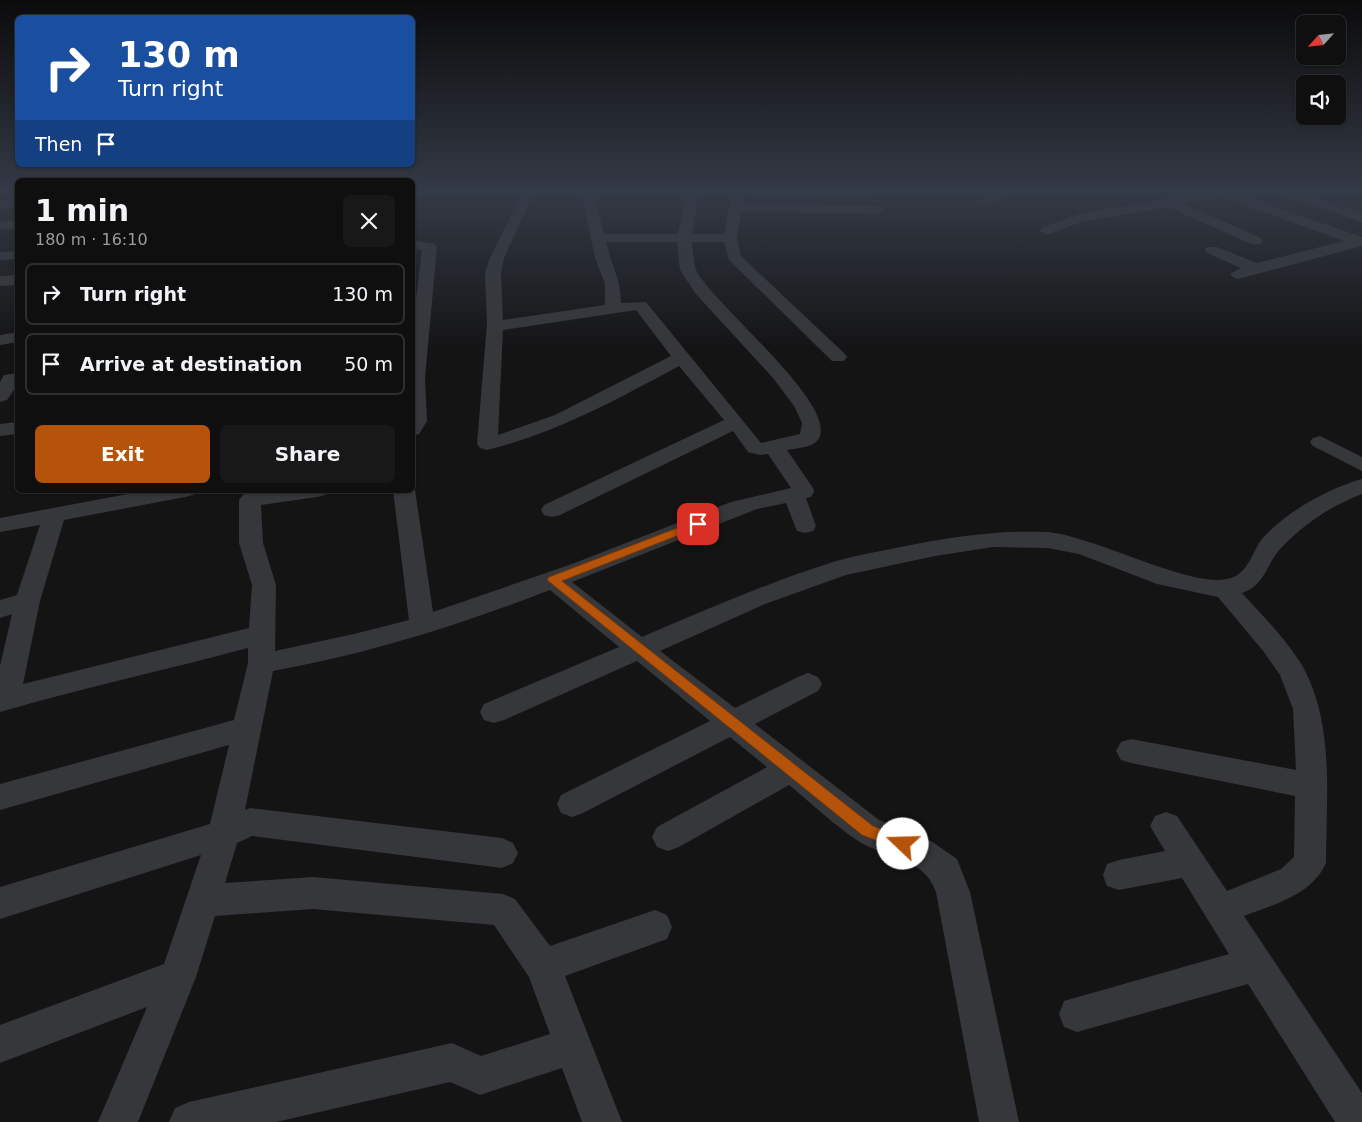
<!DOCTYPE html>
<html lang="en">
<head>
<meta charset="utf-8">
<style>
  body { margin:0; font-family:"DejaVu Sans",sans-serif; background:#181819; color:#f1f3f6; height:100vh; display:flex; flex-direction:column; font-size:19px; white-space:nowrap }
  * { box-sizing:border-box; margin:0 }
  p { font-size:16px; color:#9b9c9f }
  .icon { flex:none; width:28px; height:28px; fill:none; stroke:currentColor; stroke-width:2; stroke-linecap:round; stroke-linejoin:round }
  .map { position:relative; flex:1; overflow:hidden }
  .side { position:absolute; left:15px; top:178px; width:400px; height:315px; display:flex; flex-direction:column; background:#0f0f10; border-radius:8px; box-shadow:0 1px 4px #0004,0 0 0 1px #2f2f30 }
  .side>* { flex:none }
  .guide { position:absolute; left:15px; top:15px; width:400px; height:152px; border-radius:8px; box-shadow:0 1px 4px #0004,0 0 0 1px #2f2f30; background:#1a4fa0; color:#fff; overflow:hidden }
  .needle { width:32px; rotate:243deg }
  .tools { position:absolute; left:1296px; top:15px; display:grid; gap:10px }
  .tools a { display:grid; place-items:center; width:50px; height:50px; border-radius:8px; background:#0f0f10; box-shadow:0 1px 4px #0004,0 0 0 1px #2f2f30; font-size:25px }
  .pin { position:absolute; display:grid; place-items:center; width:42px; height:42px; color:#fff; margin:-21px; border-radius:10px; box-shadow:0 2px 8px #0006 }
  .me { position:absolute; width:55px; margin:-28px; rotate:291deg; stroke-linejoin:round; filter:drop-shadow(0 0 4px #0008) }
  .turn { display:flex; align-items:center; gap:18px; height:105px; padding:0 20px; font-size:22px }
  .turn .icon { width:65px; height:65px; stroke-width:2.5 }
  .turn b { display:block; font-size:35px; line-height:42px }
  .then { display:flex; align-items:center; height:48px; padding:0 20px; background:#0003; gap:10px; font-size:19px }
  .round { display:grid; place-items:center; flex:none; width:52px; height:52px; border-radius:8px; background:#181819 }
  .headline { display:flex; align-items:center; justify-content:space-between; height:85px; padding:0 20px }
  h1 { font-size:30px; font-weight:700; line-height:38px }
  .primary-button { display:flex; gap:10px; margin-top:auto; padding:10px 20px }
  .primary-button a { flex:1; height:58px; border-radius:8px; background:#b45309; color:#fff; font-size:20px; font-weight:700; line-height:58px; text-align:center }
  .primary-button a+a { background:#181819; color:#f1f3f6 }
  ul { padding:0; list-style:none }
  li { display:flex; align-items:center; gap:15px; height:62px; margin:0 10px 8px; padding:0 10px; border:2px solid #2f2f30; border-radius:8px }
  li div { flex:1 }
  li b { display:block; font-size:19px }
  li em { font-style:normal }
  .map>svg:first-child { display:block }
</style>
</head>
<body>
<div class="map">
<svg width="1362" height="1122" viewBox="0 0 1362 1122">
  <rect width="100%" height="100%" fill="#141415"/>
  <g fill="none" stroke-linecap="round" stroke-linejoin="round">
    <g fill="#35373a" fill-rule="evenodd">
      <polygon points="466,191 478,191 478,192 472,196 467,195"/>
      <path d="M523 191H535L504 258 501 273 503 320 605 305V284L595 258 581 191H593L604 234H678L687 191 699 192 692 234H724L732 191H744L742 204 878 206 885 210 878 214 741 212 737 238 741 256 844 353 847 357 844 361H832L729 260 724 242H692C693 251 693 264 697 272 717 307 832 400 820 436 816 448 797 448 787 450L813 488 814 492 811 497 806 498 816 526 813 531 805 533 797 531 786 503 757 509 572 582 642 637C705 610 767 583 833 562 856 555 881 551 906 546 952 537 998 530 1046 532 1094 535 1194 591 1231 578 1249 572 1252 552 1262 539 1284 513 1329 488 1362 479V494C1331 506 1305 523 1282 547 1266 563 1266 585 1242 593 1263 616 1287 640 1303 667 1335 725 1326 799 1326 863 1312 895 1275 904 1244 916L1362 1093V1122H1335L1248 984 1077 1032 1064 1027 1059 1014 1064 1001 1229 954 1182 878 1119 890 1107 886 1103 875 1107 864 1119 860 1165 851 1150 826 1155 816 1166 812 1177 816 1227 891 1281 869 1294 857 1295 796 1131 763 1121 760 1116 751 1121 742 1131 739 1296 770 1293 709 1280 675 1264 652 1218 597 1157 584 1079 554 1048 548 993 547 935 556 846 575 765 604 660 651 735 708 798 677 808 673 818 677 822 684 818 691 755 724 879 820 931 841 957 859 970 892 1019 1122H979L936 892C924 856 882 858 855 839 832 823 811 803 789 785L679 847 668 851 657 847 652 837 657 827 767 767 730 737 583 813 572 817 561 813 557 804 561 795 710 721 637 661 504 720 494 723 484 720 480 712 484 704 619 647 550 590C460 625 368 654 273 671L245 810 250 808 502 838 513 843 518 853 513 863 502 868 252 836 237 843 225 883 313 877 503 894 515 899 550 946 655 910 667 915 672 927 667 939 565 976 622 1122H582L562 1068 480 1095 450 1082 276 1122H169L175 1108 189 1102 452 1043 481 1056 550 1034 529 977 494 925 313 909 215 916 196 977 138 1122H98L147 1007 0 1063V1025L164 964 201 855 0 919V887L210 824 229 745 0 810V784L234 720 248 663V648C166 670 82 688 0 712V666L12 614 0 618V600L17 595 40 525 0 532V518L149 490H196L193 495 185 497 64 520 40 601 23 684 249 628 252 585 239 543V500L247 490H328L325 495 317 497 261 505 263 543 276 585 275 651 354 634 409 620 393 490H412V487L415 490 433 612 572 564 731 502 791 488 768 454 760 455 748 452 733 431 560 515 552 517 544 515 541 510 544 505 724 420 679 366C616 400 556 433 487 450L480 448 477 444 487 323 485 273 490 258ZM606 242H677L680 270 696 294 773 378 794 406 802 423 800 434 761 443 646 302 621 303C621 280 611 264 606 242ZM636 310 671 356 555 415 498 435 503 330Z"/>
      <polygon points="746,191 878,191 872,195 752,195"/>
      <polygon points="996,191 1012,191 989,205 979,205 977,202"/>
      <polygon points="1213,191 1230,191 1362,237 1362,246 1238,279 1233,277 1230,274 1241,268 1207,253 1205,250 1207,247 1217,247 1257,263 1344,241 1222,197 1184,204 1261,238 1263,241 1261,244 1251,244 1168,207 1081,222 1047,235 1040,231 1042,228 1078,214"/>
      <polygon points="1276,191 1294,191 1362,213 1362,222 1277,194"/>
      <polygon points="18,197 18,205 0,210 0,202"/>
      <polygon points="18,220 18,228 0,230 0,222"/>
      <polygon points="412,240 435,244 437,247 425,378 427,421 419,434 412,436 412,331 422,250 412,248"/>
      <polygon points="18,251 18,259 0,260 0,252"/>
      <polygon points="18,275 18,285 0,286 0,276"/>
      <polygon points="18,332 18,342 0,345 0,335"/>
      <polygon points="18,373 18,384 7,400 0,402 0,382 4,375"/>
      <polygon points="18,422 18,434 0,436 0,424"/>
      <polygon points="1320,436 1362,457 1362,471 1313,446 1310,442 1313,438"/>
    </g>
  </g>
  <linearGradient id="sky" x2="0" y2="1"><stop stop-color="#0b0b0c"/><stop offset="0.55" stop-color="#343a46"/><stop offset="1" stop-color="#343a46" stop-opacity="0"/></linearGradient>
  <rect width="1362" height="348" fill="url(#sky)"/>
  <polygon fill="#b45309" stroke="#753606" points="698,520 702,521 702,526 562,581 873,826 908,839 910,844 908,849 903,851 862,835 547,580 549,577"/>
</svg>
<div class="tools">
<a><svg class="needle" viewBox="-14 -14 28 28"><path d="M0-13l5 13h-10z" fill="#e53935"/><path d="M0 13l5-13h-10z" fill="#9b9c9f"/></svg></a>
<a><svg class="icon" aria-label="sound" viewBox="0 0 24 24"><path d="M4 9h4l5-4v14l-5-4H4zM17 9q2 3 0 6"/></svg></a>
</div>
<div class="pin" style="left:698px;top:524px;background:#d93025"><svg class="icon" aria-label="arrive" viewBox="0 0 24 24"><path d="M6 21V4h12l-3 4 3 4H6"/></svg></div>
<svg class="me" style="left:903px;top:844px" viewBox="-20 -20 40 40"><circle r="19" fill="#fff"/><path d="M0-13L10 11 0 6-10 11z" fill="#b45309"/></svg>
<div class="guide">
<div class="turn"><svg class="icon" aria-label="right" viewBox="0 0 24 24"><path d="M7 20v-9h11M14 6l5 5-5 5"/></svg><div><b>130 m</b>Turn right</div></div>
<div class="then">Then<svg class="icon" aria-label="arrive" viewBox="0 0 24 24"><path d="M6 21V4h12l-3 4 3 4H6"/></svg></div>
</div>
<section class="side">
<div class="headline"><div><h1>1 min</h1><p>180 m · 16:10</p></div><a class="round"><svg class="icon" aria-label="close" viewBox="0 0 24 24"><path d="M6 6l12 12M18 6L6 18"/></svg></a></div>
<ul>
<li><svg class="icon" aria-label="right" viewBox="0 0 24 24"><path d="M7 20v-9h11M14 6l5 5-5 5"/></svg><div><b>Turn right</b></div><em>130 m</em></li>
<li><svg class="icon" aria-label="arrive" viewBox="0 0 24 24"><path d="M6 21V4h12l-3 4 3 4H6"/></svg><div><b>Arrive at destination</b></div><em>50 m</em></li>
</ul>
<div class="primary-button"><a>Exit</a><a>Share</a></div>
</section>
</div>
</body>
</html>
